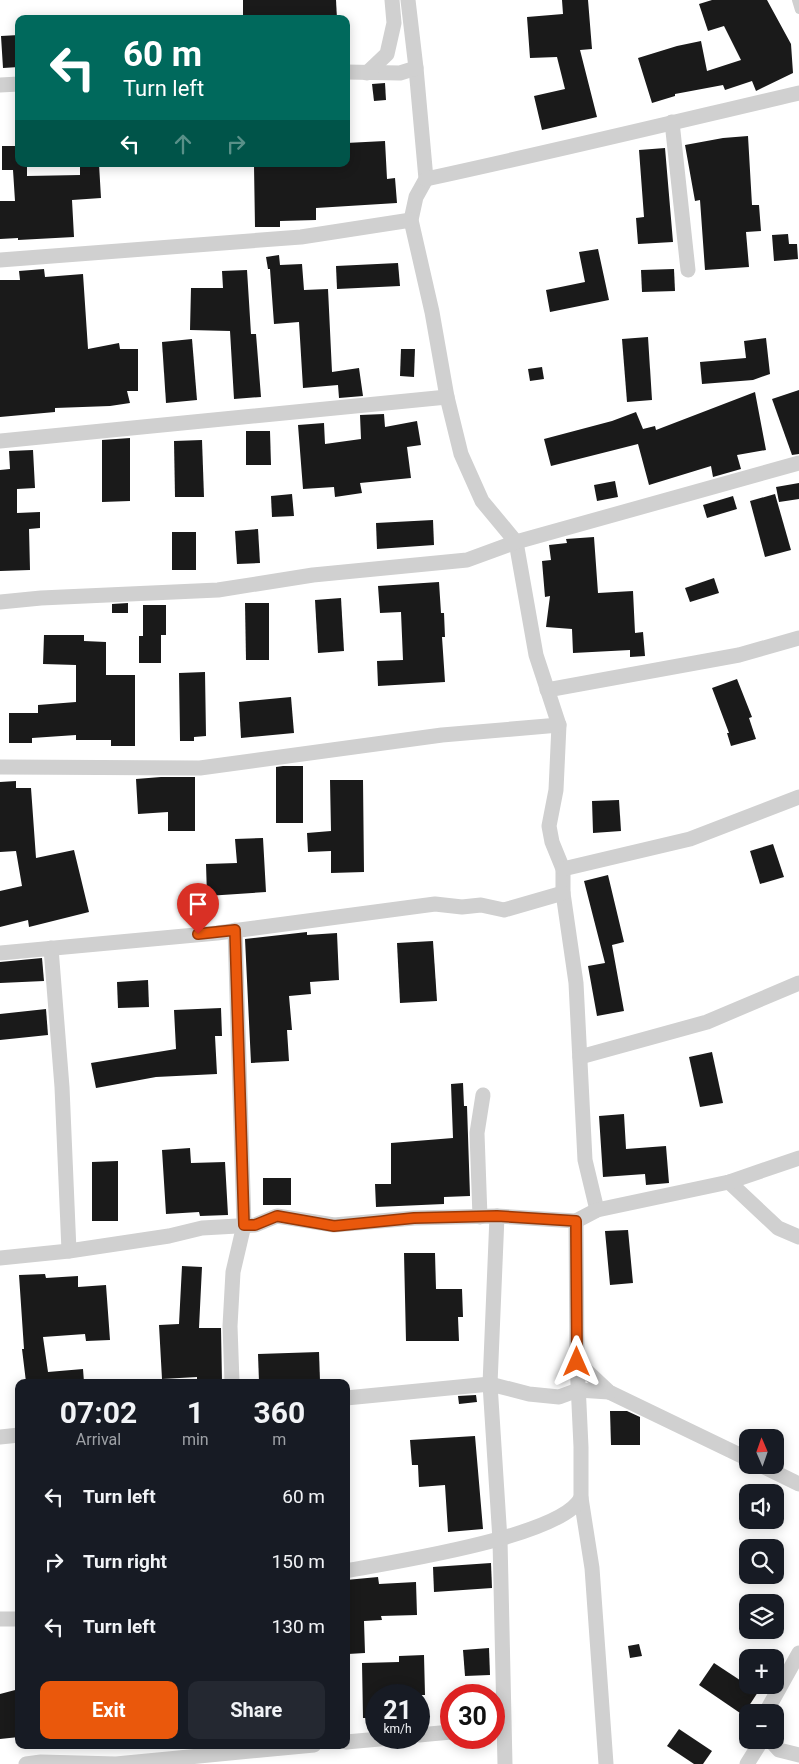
<!DOCTYPE html>
<html lang="en">
<head>
<meta charset="utf-8">
<style>
  body { margin:0; font-family:Roboto,sans-serif; background:#242831; color:#f1f3f6; height:100vh; display:flex; flex-direction:column; font-size:19px; white-space:nowrap }
  * { box-sizing:border-box; margin:0 }
  p { font-size:16px; color:#9ea1a6 }
  .icon { flex:none; width:28px; height:28px; fill:none; stroke:currentColor; stroke-width:2; stroke-linecap:round; stroke-linejoin:round }
  .map { position:relative; flex:1; overflow:hidden }
  .details { position:absolute; left:15px; top:1379px; width:335px; height:370px; display:flex; flex-direction:column; background:#171b24; border-radius:10px; box-shadow:0 2px 12px #0003 }
  .details>* { flex:none }
  .banner { position:absolute; left:15px; top:15px; width:335px; height:152px; border-radius:10px; box-shadow:0 2px 12px #0003; background:#00695c; color:#fff; overflow:hidden }
  .needle { width:32px; rotate:358deg }
  .buttons { position:absolute; left:739px; top:1429px; display:grid; gap:10px }
  .buttons a { display:grid; place-items:center; width:45px; height:45px; border-radius:10px; background:#171b24; box-shadow:0 2px 12px #0003; font-size:25px }
  .speed { position:absolute; left:365px; top:1684px; display:flex; gap:10px; font-size:25px; font-weight:700; text-align:center }
  .speed>* { display:grid; place-content:center; width:65px; height:65px; border-radius:50%; background:#171b24; box-shadow:0 2px 12px #0003; line-height:1 }
  .speed small { font-size:12px; font-weight:400 }
  .speed .limit { border:8px solid #d22; background:#fff; color:#111 }
  .pin { position:absolute; display:grid; place-items:center; width:42px; height:42px; color:#fff; margin:-51px -21px; border-radius:50% 50% 50% 0; rotate:-45deg; box-shadow:0 0 5px #0007 }
  .pin .icon { rotate:45deg }
  .me { position:absolute; width:55px; margin:-28px; rotate:0deg; stroke-linejoin:round; filter:drop-shadow(0 0 4px #0008) }
  .turn { display:flex; align-items:center; gap:18px; height:105px; padding:0 25px; font-size:22px }
  .turn .icon { width:65px; height:65px; stroke-width:2.5 }
  .turn b { display:block; font-size:35px; line-height:42px }
  .lanes { display:flex; align-items:center; height:48px; padding:0 25px; background:#0003; justify-content:center; gap:25px; direction:ltr }
  .lanes .off { opacity:.35 }
  .eta { display:flex; justify-content:space-evenly; align-items:center; height:85px; text-align:center }
  .eta b { font-size:30px; font-weight:700; line-height:35px }
  .button { display:flex; gap:10px; margin-top:auto; padding:10px 25px }
  .button a { flex:1; height:58px; border-radius:10px; background:#ea580c; color:#fff; font-size:20px; font-weight:700; line-height:58px; text-align:center }
  .button a+a { background:#242831; color:#f1f3f6 }
  ul { padding:0; list-style:none }
  li { display:flex; align-items:center; gap:15px; height:65px; padding:0 25px }
  li div { flex:1 }
  li b { display:block; font-size:19px }
  li em { font-style:normal }
  .map>svg:first-child { display:block }
</style>
</head>
<body>
<div class="map">
<svg width="799" height="1764" viewBox="0 0 799 1764">
  <rect width="100%" height="100%" fill="#fff"/>
  <g fill="#1a1a1a">
    <polygon points="243,0 336,0 337,19 243,19"/>
    <polygon points="562,0 588,0 592,49 580,50 597,117 542,130 534,96 565,89 557,57 530,58 527,17 563,14"/>
    <polygon points="712,0 767,0 791,44 793,73 756,91 752,81 725,90 723,85 675,94 675,96 652,103 638,58 677,46 701,41 707,71 741,60 724,26 708,31 699,4"/>
    <polygon points="19,35 19,67 3,68 1,36"/>
    <polygon points="385,83 386,100 374,101 372,84"/>
    <polygon points="748,136 752,205 759,205 761,231 746,232 749,267 705,270 700,200 695,201 685,145 723,138"/>
    <polygon points="385,141 387,179 395,178 397,203 316,208 316,220 280,221 280,227 255,227 254,166 346,164 346,143"/>
    <polygon points="2,146 19,146 19,164 27,164 27,176 80,175 80,164 99,164 101,198 72,200 74,237 18,240 18,238 0,239 0,201 15,201 13,170 2,170"/>
    <polygon points="665,148 673,242 638,244 636,218 644,217 639,150"/>
    <polygon points="788,234 789,244 797,244 798,259 774,261 772,235"/>
    <polygon points="598,249 609,300 550,312 546,290 585,282 579,252"/>
    <polygon points="279,255 280,265 302,264 304,290 328,289 332,372 359,368 363,396 339,398 338,385 303,388 299,322 274,324 270,269 268,269 266,257"/>
    <polygon points="398,263 400,286 337,289 336,266"/>
    <polygon points="44,269 45,277 83,274 88,349 119,343 120,349 138,349 138,391 127,391 130,403 110,406 55,408 55,412 0,417 0,280 20,280 19,271"/>
    <polygon points="674,269 675,291 642,292 641,270"/>
    <polygon points="247,270 251,334 256,334 261,397 234,399 230,331 190,330 191,288 223,288 222,271"/>
    <polygon points="648,337 652,400 627,402 622,339"/>
    <polygon points="766,338 770,374 753,380 702,384 700,362 746,358 744,341"/>
    <polygon points="192,339 197,400 166,403 162,342"/>
    <polygon points="401,349 415,349 414,377 400,376"/>
    <polygon points="542,367 544,379 530,381 528,369"/>
    <polygon points="799,390 799,454 792,455 772,399"/>
    <polygon points="755,392 766,450 737,455 741,469 713,477 711,466 649,485 638,444 551,466 544,439 612,421 636,412 643,429 655,426 656,430"/>
    <polygon points="384,414 385,427 417,421 421,445 407,447 411,478 360,483 362,493 335,497 334,487 303,489 298,425 324,423 325,444 361,439 360,415"/>
    <polygon points="246,431 270,431 271,465 246,465"/>
    <polygon points="130,438 130,501 102,502 102,440"/>
    <polygon points="202,440 204,497 175,497 174,441"/>
    <polygon points="33,450 35,488 17,489 17,513 40,512 40,528 29,529 30,570 0,571 0,470 10,469 9,451"/>
    <polygon points="615,481 618,497 597,501 594,485"/>
    <polygon points="799,483 799,499 779,502 776,487"/>
    <polygon points="292,494 294,516 272,517 271,496"/>
    <polygon points="775,494 791,550 765,557 750,501"/>
    <polygon points="733,496 737,509 707,518 703,505"/>
    <polygon points="433,520 434,545 377,549 376,523"/>
    <polygon points="258,529 260,563 237,564 235,531"/>
    <rect x="172" y="532" width="24" height="38"/>
    <polygon points="594,537 598,593 633,591 635,633 643,632 645,656 630,657 630,650 573,653 572,629 546,627 550,596 545,597 542,561 551,560 549,545 567,543 566,539"/>
    <polygon points="714,578 719,593 690,602 685,588"/>
    <polygon points="439,582 441,613 444,613 445,637 442,637 445,682 378,686 377,661 403,660 401,612 380,613 378,586"/>
    <polygon points="341,598 344,651 318,653 315,600"/>
    <polygon points="128,603 128,613 112,613 112,604"/>
    <polygon points="245,603 269,603 269,660 246,660"/>
    <polygon points="143,605 166,605 166,635 161,635 161,663 139,663 139,636 143,636"/>
    <polygon points="44,635 84,635 84,641 106,642 106,675 135,675 135,746 111,746 111,740 76,740 76,735 32,738 32,743 9,743 9,713 38,713 38,705 76,702 76,665 43,664"/>
    <polygon points="205,672 206,736 194,737 194,741 180,741 179,673"/>
    <polygon points="737,679 752,717 749,718 756,739 731,746 727,733 729,733 712,688"/>
    <polygon points="291,697 294,733 241,738 239,702"/>
    <polygon points="283,766 303,766 303,823 276,823 276,767"/>
    <polygon points="161,777 195,777 195,831 168,831 168,812 138,814 136,779"/>
    <polygon points="330,780 363,780 364,872 331,873 331,851 308,852 307,833 331,831"/>
    <polygon points="16,781 16,788 31,788 36,858 74,850 89,912 29,927 28,920 0,927 0,891 22,886 16,851 0,852 0,782"/>
    <polygon points="619,800 621,831 593,833 592,801"/>
    <polygon points="263,838 266,892 207,896 206,864 237,863 235,839"/>
    <polygon points="773,844 784,877 760,884 750,851"/>
    <polygon points="608,875 624,942 612,945 624,1011 597,1016 588,966 605,963 584,881"/>
    <polygon points="307,932 307,935 337,933 339,980 310,982 311,994 289,996 292,1030 287,1030 289,1061 251,1063 245,939"/>
    <polygon points="433,941 437,1001 400,1003 397,943"/>
    <polygon points="42,958 44,981 0,983 0,962"/>
    <polygon points="148,980 149,1007 118,1008 117,982"/>
    <polygon points="221,1008 222,1036 215,1036 217,1074 156,1077 96,1088 91,1063 176,1049 174,1010"/>
    <polygon points="46,1009 48,1035 0,1040 0,1014"/>
    <polygon points="712,1052 723,1103 700,1107 689,1057"/>
    <polygon points="463,1083 464,1106 467,1106 470,1196 444,1197 444,1204 376,1207 375,1184 391,1184 391,1143 453,1138 451,1084"/>
    <polygon points="624,1114 626,1149 666,1146 669,1183 646,1185 645,1174 603,1177 599,1116"/>
    <polygon points="190,1148 191,1163 225,1162 228,1215 200,1216 199,1212 166,1214 162,1150"/>
    <polygon points="118,1161 118,1221 92,1221 92,1162"/>
    <rect x="263" y="1178" width="28" height="27"/>
    <polygon points="628,1230 633,1283 610,1285 605,1231"/>
    <polygon points="404,1253 435,1253 436,1289 462,1289 463,1317 458,1317 459,1341 406,1341"/>
    <polygon points="182,1266 202,1267 199,1328 221,1328 222,1382 197,1382 197,1377 162,1379 159,1325 179,1324"/>
    <polygon points="45,1274 46,1278 78,1276 78,1287 106,1285 110,1340 86,1341 85,1334 43,1337 48,1372 83,1369 84,1382 26,1382 22,1349 24,1349 19,1275"/>
    <polygon points="319,1352 320,1381 259,1382 258,1354"/>
    <polygon points="476,1395 477,1402 459,1404 458,1396"/>
    <polygon points="610,1411 627,1411 640,1417 640,1445 611,1445"/>
    <polygon points="475,1436 483,1529 448,1532 445,1485 419,1487 418,1465 412,1465 410,1440"/>
    <polygon points="491,1563 492,1588 434,1592 433,1567"/>
    <polygon points="378,1577 379,1584 416,1582 417,1615 381,1616 382,1620 364,1621 365,1653 348,1654 346,1580"/>
    <polygon points="639,1644 642,1656 630,1658 628,1646"/>
    <polygon points="489,1648 490,1675 465,1676 463,1650"/>
    <polygon points="424,1655 425,1695 376,1695 376,1718 363,1718 362,1663 399,1662 399,1656"/>
    <polygon points="714,1663 758,1692 743,1715 699,1685"/>
    <polygon points="19,1689 19,1737 0,1739 0,1694"/>
    <polygon points="679,1729 712,1751 703,1764 694,1764 667,1746"/>
  </g>
  <g fill="none" stroke-linecap="round" stroke-linejoin="round">
    <polyline stroke="#d0d0d0" stroke-width="8" points="796,0 799,10"/>
    <g stroke="#d0d0d0" stroke-width="15">
      <polyline points="416,68 426,179 416,197 411,220 432,312 447,397 461,454 482,501 516,542 536,655 559,725 556,790 549,826 552,842 563,869 563,893 576,983 585,1160 597,1210"/>
      <polyline points="346,72 400,73 416,68 408,0"/>
      <polyline points="367,73 387,54 394,23 392,0"/>
      <polyline points="0,85 19,84"/>
      <polyline points="672,122 688,270"/>
      <path d="M426 179C551 152 675 122 799 93"/>
      <polyline points="0,260 301,237 411,220"/>
      <polyline points="0,441 447,397"/>
      <polyline points="0,602 41,598 218,590 313,575 467,560 516,542 799,463"/>
      <polyline points="547,690 739,655 799,638"/>
      <polyline points="0,767 200,768 442,735 559,725"/>
      <polyline points="563,869 690,839 799,797"/>
      <polyline points="51,948 62,1087 69,1251"/>
      <polyline points="0,953 217,933 435,904 462,907 481,905 504,910 563,893"/>
      <polyline points="580,1057 707,1022 799,983"/>
      <polyline points="729,1182 778,1228 799,1237"/>
      <polyline points="497,1216 490,1384 500,1540 505,1764"/>
      <polyline points="480,1217 477,1133 483,1095"/>
      <polyline points="576,1221 577,1362 609,1392 748,1459"/>
      <polyline points="0,1258 69,1251 169,1236 202,1228 255,1225 277,1216 334,1225 414,1218 497,1216 576,1221 597,1210 729,1182 799,1158"/>
      <polyline points="577,1362 581,1447 581,1498 592,1568 606,1764"/>
      <polyline points="232,1382 230,1326 233,1272 244,1225 235,930"/>
      <polyline points="346,1398 490,1384 529,1394 559,1397 578,1390 609,1392"/>
      <polyline points="0,1437 19,1435"/>
      <polyline points="760,1465 799,1484"/>
      <path d="M346 1571C392 1562 561 1537 581 1498"/>
      <polyline points="0,1619 19,1619"/>
      <polyline points="766,1712 799,1653"/>
      <polyline points="419,1735 451,1732"/>
      <polyline points="770,1740 779,1750 799,1755"/>
      <polyline points="346,1742 391,1738"/>
      <polyline points="26,1764 41,1762 116,1764 314,1745"/>
      <polyline points="747,1764 762,1740"/>
    </g>
  </g>
  <g fill="none" stroke-linecap="round" stroke-linejoin="round">
    <g stroke="#983908" stroke-width="12">
      <polyline id="route" points="198,934 235,930 244,1225 255,1225 277,1216 334,1226 414,1218 497,1216 576,1221 577,1362"/>
    </g>
    <use href="#route" stroke="#ea580c" stroke-width="9"/>
  </g>
</svg>
<div class="buttons">
<a><svg class="needle" viewBox="-14 -14 28 28"><path d="M0-13l5 13h-10z" fill="#e53935"/><path d="M0 13l5-13h-10z" fill="#9ea1a6"/></svg></a>
<a><svg class="icon" aria-label="sound" viewBox="0 0 24 24"><path d="M4 9h4l5-4v14l-5-4H4zM17 9q2 3 0 6"/></svg></a>
<a><svg class="icon" aria-label="search" viewBox="0 0 24 24"><circle cx="10" cy="10" r="6"/><path d="M15 15l6 6"/></svg></a>
<a><svg class="icon" aria-label="layers" viewBox="0 0 24 24"><path d="M12 4l9 5-9 5-9-5zM3 14l9 5 9-5"/></svg></a>
<a>+</a>
<a>−</a>
</div>
<div class="speed"><div>21<small>km/h</small></div><div class="limit">30</div></div>
<div class="pin" style="left:198px;top:934px;background:#d93025"><svg class="icon" aria-label="arrive" viewBox="0 0 24 24"><path d="M6 21V4h12l-3 4 3 4H6"/></svg></div>
<svg class="me" style="left:577px;top:1362px" viewBox="-20 -20 40 40"><path d="M0-17L14 15 0 8-14 15z" fill="#ea580c" stroke="#fff" stroke-width="4"/></svg>
<div class="banner">
<div class="turn"><svg class="icon" aria-label="left" viewBox="0 0 24 24"><path d="M17 20v-9H6M10 6l-5 5 5 5"/></svg><div><b>60 m</b>Turn left</div></div>
<div class="lanes"><svg class="icon" aria-label="left" viewBox="0 0 24 24"><path d="M17 20v-9H6M10 6l-5 5 5 5"/></svg><svg class="icon off" aria-label="ahead" viewBox="0 0 24 24"><path d="M12 20V5M6 11l6-6 6 6"/></svg><svg class="icon off" aria-label="right" viewBox="0 0 24 24"><path d="M7 20v-9h11M14 6l5 5-5 5"/></svg></div>
</div>
<section class="details">
<div class="eta">
<div><b>07:02</b><p>Arrival</p></div>
<div><b>1</b><p>min</p></div>
<div><b>360</b><p>m</p></div>
</div>
<ul>
<li><svg class="icon" aria-label="left" viewBox="0 0 24 24"><path d="M17 20v-9H6M10 6l-5 5 5 5"/></svg><div><b>Turn left</b></div><em>60 m</em></li>
<li><svg class="icon" aria-label="right" viewBox="0 0 24 24"><path d="M7 20v-9h11M14 6l5 5-5 5"/></svg><div><b>Turn right</b></div><em>150 m</em></li>
<li><svg class="icon" aria-label="left" viewBox="0 0 24 24"><path d="M17 20v-9H6M10 6l-5 5 5 5"/></svg><div><b>Turn left</b></div><em>130 m</em></li>
</ul>
<div class="button"><a>Exit</a><a>Share</a></div>
</section>
</div>
</body>
</html>
